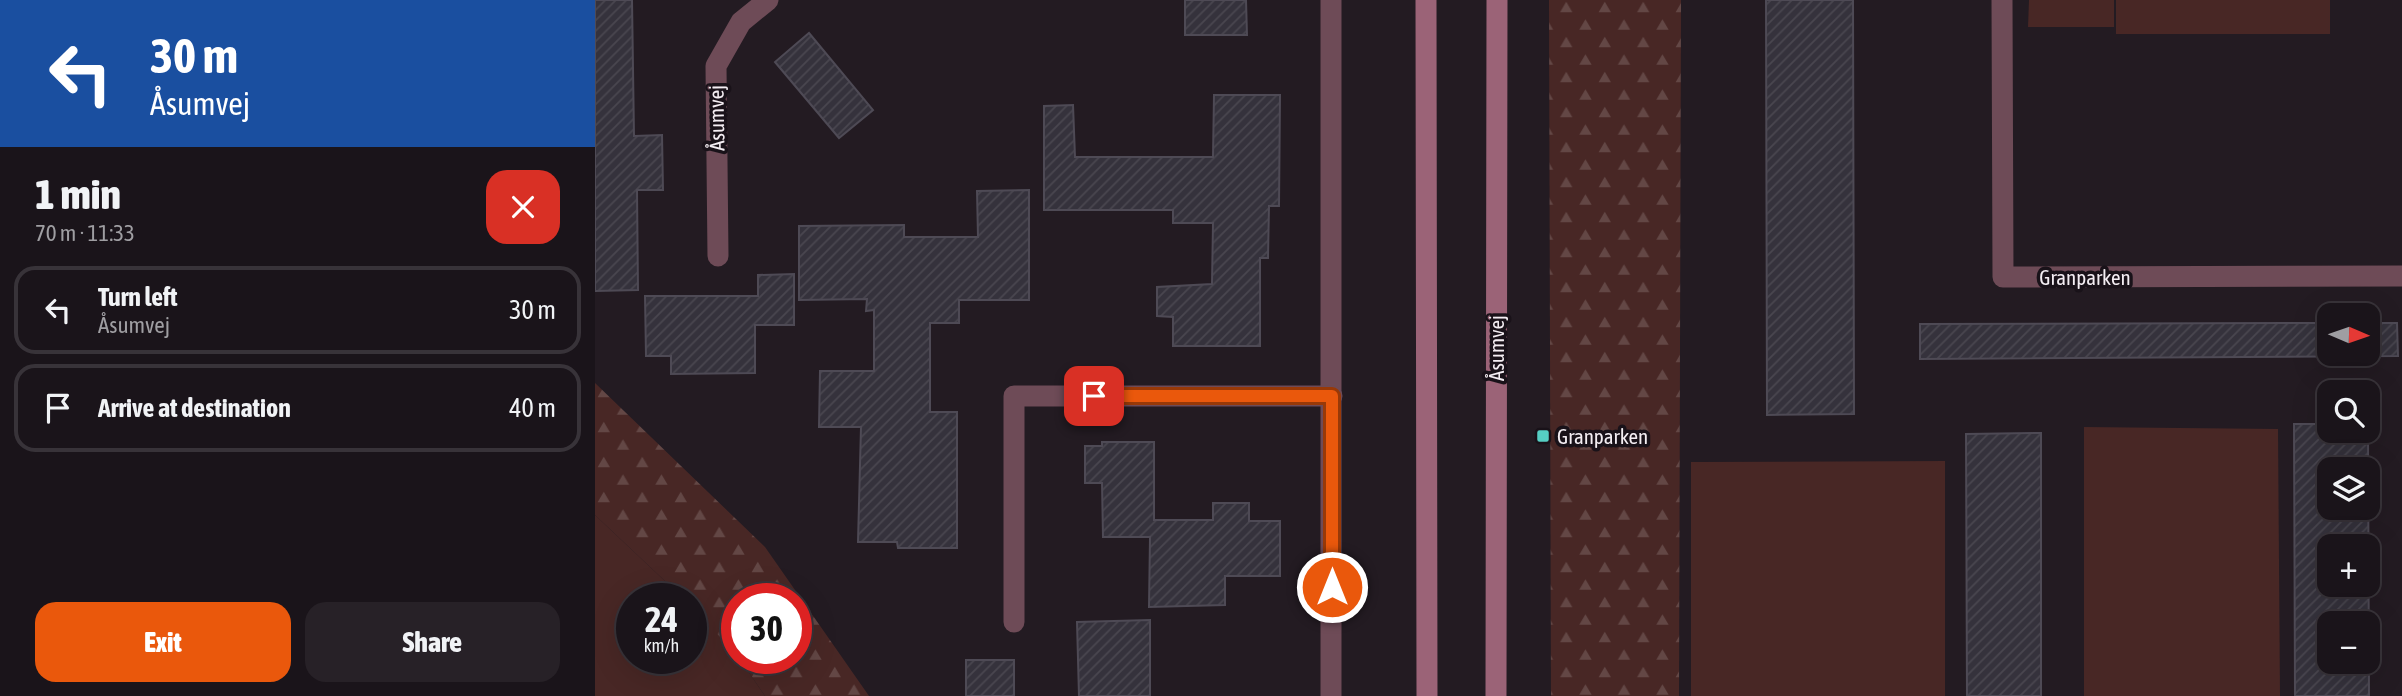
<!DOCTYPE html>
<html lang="en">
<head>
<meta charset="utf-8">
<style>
  body { margin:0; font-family:"Asap Condensed",sans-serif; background:#272127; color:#f1f3f6; height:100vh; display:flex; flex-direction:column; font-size:26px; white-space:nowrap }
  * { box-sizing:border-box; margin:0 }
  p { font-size:23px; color:#9f9ea2 }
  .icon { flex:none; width:38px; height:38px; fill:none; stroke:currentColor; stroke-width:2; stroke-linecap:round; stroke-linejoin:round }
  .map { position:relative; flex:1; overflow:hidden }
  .side { display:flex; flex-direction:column; background:#1a141a; width:595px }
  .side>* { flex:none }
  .hud { background:#1a4fa0; color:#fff; overflow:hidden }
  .needle { width:46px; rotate:92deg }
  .buttons { position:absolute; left:1722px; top:303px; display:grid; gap:14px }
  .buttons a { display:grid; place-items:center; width:63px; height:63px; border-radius:14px; background:#1a141a; box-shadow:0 7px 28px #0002,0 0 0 2px #383339; font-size:35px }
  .speed { position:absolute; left:21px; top:583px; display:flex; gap:14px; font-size:35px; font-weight:700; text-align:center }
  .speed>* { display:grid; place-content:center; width:91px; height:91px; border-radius:50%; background:#1a141a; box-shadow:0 7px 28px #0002,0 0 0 2px #383339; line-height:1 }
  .speed small { font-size:18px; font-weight:400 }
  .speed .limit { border:10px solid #d22; background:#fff; color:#111 }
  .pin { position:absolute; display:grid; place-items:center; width:60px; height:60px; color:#fff; margin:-30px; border-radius:14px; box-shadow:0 4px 10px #0006 }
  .me { position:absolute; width:77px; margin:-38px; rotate:0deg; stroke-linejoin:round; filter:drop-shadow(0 0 5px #0008) }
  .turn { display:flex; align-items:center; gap:24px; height:147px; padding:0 35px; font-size:32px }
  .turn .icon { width:91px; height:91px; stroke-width:2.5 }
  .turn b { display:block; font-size:49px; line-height:60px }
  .round { display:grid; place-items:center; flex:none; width:74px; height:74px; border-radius:21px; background:#272127 }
  .summary { display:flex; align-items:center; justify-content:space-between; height:119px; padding:0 35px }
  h1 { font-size:42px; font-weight:800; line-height:52px }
  .primary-button { display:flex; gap:14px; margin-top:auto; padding:14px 35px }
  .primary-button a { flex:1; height:80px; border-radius:21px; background:#ea580c; color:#fff; font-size:28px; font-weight:800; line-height:80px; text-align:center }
  .primary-button a+a { background:#272127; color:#f1f3f6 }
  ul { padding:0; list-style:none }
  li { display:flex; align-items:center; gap:21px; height:88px; margin:0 14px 10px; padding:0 21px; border:4px solid #383339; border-radius:21px }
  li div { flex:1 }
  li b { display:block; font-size:26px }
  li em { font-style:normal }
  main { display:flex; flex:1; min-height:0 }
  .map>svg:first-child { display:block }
</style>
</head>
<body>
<main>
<section class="side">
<div class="hud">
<div class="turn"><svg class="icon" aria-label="left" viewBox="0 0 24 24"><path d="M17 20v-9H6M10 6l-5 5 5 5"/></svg><div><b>30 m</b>Åsumvej</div></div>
</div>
<div class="summary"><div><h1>1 min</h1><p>70 m · 11:33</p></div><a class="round" style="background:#d93025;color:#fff"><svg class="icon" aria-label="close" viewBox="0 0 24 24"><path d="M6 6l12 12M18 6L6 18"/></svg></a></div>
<ul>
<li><svg class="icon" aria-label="left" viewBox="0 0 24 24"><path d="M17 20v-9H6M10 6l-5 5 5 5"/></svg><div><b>Turn left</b><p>Åsumvej</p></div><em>30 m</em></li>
<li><svg class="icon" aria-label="arrive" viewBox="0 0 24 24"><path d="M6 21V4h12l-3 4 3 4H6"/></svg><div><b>Arrive at destination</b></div><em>40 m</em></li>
</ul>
<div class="primary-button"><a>Exit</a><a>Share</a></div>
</section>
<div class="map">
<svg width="1807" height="696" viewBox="0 0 1807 696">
  <defs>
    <pattern id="forest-firs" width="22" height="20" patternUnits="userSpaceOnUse" patternTransform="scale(1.75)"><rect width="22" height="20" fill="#482725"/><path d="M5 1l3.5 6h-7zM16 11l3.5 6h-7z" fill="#634745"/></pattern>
    <pattern id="building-hatch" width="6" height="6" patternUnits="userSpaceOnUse" patternTransform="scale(1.75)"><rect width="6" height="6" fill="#35323c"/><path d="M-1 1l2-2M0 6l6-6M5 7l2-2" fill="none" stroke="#49464f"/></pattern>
  </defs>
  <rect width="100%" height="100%" fill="#231b22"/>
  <g fill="#482725">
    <polygon points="1434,0 1519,0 1519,27 1433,27"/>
    <rect x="1521" y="0" width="214" height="34"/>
    <polygon points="1489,427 1683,429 1685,696 1489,696"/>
    <polygon points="1350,461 1350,696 1096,696 1096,462"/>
    <polygon points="0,515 88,598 37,598 37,658 96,658 96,606 134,643 170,696 0,696"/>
  </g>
  <g fill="url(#forest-firs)">
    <polygon points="954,0 1086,0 1084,696 956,696"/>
    <polygon points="0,383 170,547 274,696 170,696 144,658 201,658 201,598 142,598 142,655 96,606 96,598 88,598 0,515"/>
  </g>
  <g fill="url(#building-hatch)" stroke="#4e4a55" stroke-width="2" fill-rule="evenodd">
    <polygon points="0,0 37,0 39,136 67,135 68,190 42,190 43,290 0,291"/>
    <polygon points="590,0 651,0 652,35 590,35"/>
    <polygon points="1171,0 1258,0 1259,414 1172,415"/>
    <polygon points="214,33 278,110 244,138 180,62"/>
    <polygon points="619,95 685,95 684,206 674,206 673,258 665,258 665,346 578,346 578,317 562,316 562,287 617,284 618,223 578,223 578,210 449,210 449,106 478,105 480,157 618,157"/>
    <polygon points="434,190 434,300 364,300 364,323 335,323 335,412 362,412 362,548 303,548 302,542 263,542 266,427 224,427 225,371 279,371 279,310 271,311 272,299 204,300 204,226 309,225 309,237 383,237 382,191"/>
    <polygon points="199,274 199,325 160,325 160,373 76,374 76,356 51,356 50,296 163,296 163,275"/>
    <polygon points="1734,323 1734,354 1773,354 1773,323 1802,323 1803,356 1325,359 1325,324"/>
    <path d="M1699 424H1734V430H1773L1774 696H1700ZM1734 469H1773V508H1734ZM1734 546H1773V584H1734ZM1734 623H1773V662H1734Z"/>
    <polygon points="1446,433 1446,696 1372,696 1371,434"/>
    <polygon points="507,442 559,442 559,520 618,520 618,503 654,503 654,521 685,521 685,576 630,576 630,605 554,607 555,537 508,537 507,483 490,483 490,446 507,446"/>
    <polygon points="555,620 555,696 484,696 482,622"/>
    <rect x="371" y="660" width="48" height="36"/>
  </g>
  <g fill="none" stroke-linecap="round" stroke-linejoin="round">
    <g stroke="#6e4b57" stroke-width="21">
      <polyline points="736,0 736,696"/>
      <polyline points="1407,0 1408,277 1807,276"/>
      <polyline points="123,256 121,66 146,22 173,0"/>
      <polyline points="419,622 419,396 737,396"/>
    </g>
    <g stroke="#9b6377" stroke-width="21">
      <polyline points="831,0 832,696"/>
      <polyline points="901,696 902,0"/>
    </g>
  </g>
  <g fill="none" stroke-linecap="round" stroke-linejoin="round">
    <g stroke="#983908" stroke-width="18">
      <polyline id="route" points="499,396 737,396 737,587"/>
    </g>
    <use href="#route" stroke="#ea580c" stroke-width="12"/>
  </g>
  <rect fill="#56cec3" stroke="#191219" stroke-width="2.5" x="941" y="429" width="14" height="14" rx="3.5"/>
  <g text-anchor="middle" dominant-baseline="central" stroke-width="7" stroke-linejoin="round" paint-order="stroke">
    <g font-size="21" fill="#f4eef3" stroke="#191219">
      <text transform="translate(121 118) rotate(-91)">Åsumvej</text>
      <text x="1490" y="277">Granparken</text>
      <text transform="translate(901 348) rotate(-90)">Åsumvej</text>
    </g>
    <g font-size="21" fill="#f4eef3" stroke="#191219" text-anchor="start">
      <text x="962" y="436">Granparken</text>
    </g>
  </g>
</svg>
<div class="buttons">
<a><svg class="needle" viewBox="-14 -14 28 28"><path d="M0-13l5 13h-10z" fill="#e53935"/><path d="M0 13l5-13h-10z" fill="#9f9ea2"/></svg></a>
<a><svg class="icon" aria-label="search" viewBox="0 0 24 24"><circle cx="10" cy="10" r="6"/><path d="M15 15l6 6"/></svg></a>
<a><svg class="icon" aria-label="layers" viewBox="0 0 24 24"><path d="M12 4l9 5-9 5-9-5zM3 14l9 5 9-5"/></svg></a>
<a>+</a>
<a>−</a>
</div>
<div class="speed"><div>24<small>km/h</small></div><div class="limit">30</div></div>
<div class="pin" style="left:499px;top:396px;background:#d93025"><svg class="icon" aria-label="arrive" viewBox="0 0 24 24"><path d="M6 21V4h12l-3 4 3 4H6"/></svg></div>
<svg class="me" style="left:737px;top:587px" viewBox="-20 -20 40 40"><circle r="17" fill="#ea580c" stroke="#fff" stroke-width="3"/><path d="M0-11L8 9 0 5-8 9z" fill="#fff"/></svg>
</div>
</main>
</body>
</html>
